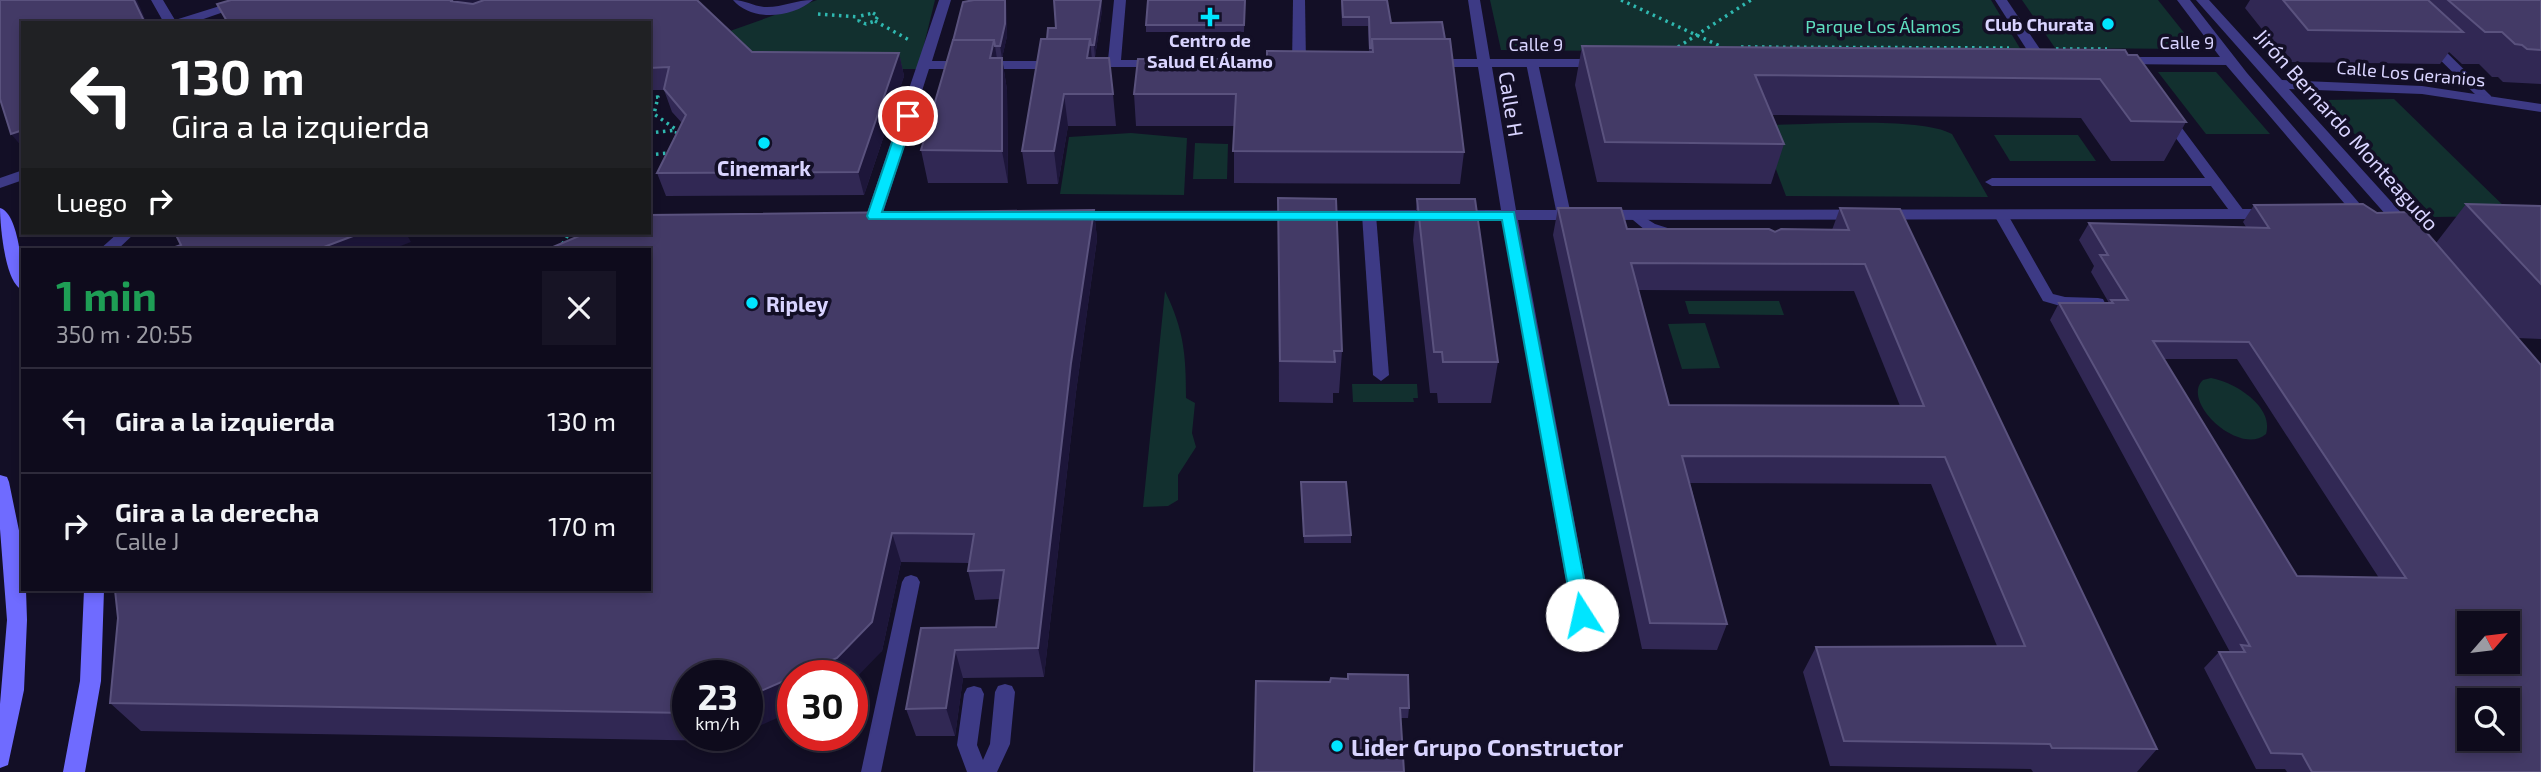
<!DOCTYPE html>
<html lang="es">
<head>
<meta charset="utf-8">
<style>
  body { margin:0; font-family:"Exo 2",sans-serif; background:#171425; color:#f1f3f6; height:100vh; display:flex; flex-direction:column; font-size:26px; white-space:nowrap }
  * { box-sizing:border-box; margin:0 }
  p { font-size:23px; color:#9b9ba3 }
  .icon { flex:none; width:38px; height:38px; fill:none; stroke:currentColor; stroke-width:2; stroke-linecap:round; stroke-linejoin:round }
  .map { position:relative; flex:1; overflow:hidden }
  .drawer { position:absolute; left:21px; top:248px; width:630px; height:343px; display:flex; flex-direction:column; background:#0e0b1c; border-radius:0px; box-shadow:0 4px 10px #0003,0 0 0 2px #2e2b3b }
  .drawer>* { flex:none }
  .top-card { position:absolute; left:21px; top:21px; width:630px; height:214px; border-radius:0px; box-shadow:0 4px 10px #0003,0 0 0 2px #2e2b3b; background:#202124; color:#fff; overflow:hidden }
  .needle { width:46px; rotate:62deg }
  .controls { position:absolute; left:2457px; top:611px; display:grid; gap:14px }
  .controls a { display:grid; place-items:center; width:63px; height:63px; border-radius:0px; background:#0e0b1c; box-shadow:0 4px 10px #0003,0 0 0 2px #2e2b3b; font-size:35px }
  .speed { position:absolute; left:672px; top:660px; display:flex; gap:14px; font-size:35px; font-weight:700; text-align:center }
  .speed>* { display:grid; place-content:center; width:91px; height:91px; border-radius:50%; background:#0e0b1c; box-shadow:0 4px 10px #0003,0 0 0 2px #2e2b3b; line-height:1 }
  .speed small { font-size:18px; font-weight:400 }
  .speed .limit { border:10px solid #d22; background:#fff; color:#111 }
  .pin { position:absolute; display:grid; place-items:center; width:60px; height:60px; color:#fff; margin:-30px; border:4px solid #fff; border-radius:50%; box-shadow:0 2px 7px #0007 }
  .me { position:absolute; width:77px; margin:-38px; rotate:350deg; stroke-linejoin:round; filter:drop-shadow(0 0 5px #0008) }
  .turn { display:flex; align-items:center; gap:24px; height:147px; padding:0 35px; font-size:32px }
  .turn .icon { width:91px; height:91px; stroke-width:2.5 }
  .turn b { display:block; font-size:49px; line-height:60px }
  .then { display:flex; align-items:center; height:66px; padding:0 35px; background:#0003; gap:14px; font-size:26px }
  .round { display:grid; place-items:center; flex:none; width:74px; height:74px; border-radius:0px; background:#171425 }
  .head { display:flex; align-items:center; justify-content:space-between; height:119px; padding:0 35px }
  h1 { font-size:42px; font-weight:700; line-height:52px; color:#1e9e55 }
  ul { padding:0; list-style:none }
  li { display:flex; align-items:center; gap:21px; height:105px; padding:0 35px; border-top:2px solid #2e2b3b }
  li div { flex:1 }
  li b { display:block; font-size:26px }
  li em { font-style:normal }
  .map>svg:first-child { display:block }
</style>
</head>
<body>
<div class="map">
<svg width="2541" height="772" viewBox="0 0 2541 772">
  <rect width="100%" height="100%" fill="#130f26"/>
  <g fill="#12302f">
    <polygon points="817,0 935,0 918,69 767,69 730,31"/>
    <polygon points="1490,0 1991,0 2021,50 2006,54 1501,50"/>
    <polygon points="2022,0 2158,0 2197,49 2055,48"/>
    <polygon points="2158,72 2216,72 2270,134 2206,134"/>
    <polygon points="2394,99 2514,216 2434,217 2322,100"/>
    <path d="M1767 125C1808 125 1919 116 1952 134L1988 197 1786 196 1762 132Z"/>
    <polygon points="1131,133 1187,138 1184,195 1060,194 1069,137"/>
    <polygon points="1994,135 2078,135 2096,161 2010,161"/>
    <polygon points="1195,143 1228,144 1227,179 1193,179"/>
    <path d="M1165 291C1184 330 1186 355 1186 398L1195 403 1192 433 1196 447 1178 475V500L1168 506 1143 507Z"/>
    <polygon points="1685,301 1779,301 1784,315 1689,314"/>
    <polygon points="1705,323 1720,368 1682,369 1668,324"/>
    <path d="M2211 378C2234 382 2274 406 2266 434 2239 457 2180 401 2203 380Z"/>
    <polygon points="1352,384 1417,384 1418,398 1413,398 1414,402 1353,402"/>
  </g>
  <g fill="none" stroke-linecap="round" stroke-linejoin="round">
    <g stroke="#2fb8b0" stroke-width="3.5" stroke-dasharray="2.5 4.5" stroke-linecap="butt">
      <polyline points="1621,0 1722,47"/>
      <polygon points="873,13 878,16 875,21 866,24 859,21 860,16"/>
      <polyline points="818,14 859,17"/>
      <polyline points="875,21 911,41"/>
      <polyline points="1678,47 1751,0"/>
      <polyline points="1741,47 2009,48"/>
      <polyline points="2056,49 2107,49"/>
      <polyline points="649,98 658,97 654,114 677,130 675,140"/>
      <polyline points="649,133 676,130"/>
      <polyline points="649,155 669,153"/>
      <polyline points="559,250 569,233"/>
    </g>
    <g fill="#3d3a85" fill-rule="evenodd">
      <polygon points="2430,39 2434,40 2491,96 2491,102 2483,102 2426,46 2424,43"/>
      <polygon points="1532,59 1538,63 1571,215 1564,219 1557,215 1526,63"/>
      <polygon points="2168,115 2173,116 2244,211 2246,214 2244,217 2234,217 2211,186 1992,186 1985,182 1992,178 2205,178 2162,119"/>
      <polygon points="1369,211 1376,215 1389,375 1381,381 1373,375 1362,215"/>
      <polygon points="1634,211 1655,224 1677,231 1679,234 1672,239 1645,230 1627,215"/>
      <polygon points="2001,211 2008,215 2053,294 2065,297 2098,298 2103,299 2105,303 2103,307 2064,307 2043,301 1994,215"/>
      <polygon points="911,575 917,577 920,582 881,772 861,772 902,582 905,577"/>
      <polygon points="1005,684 1012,686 1015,692 1010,744 997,772 967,772 957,745 964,694 967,688 974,686 981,688 984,694 977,745 983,760 990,744 995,692 998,686"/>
    </g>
    <polygon fill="#3d3a85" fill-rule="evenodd" points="118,233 135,233 117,250 99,250"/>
    <g fill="#3d3a85" fill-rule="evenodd">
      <polygon points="151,0 163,0 175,20 239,0 258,0 192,23 164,23"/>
      <path d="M733 0C746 0 754 7 767 7 783 7 796 0 813 0 792 18 752 22 733 0Z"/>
      <polygon points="939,0 951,0 932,61 1058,61 1065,65 1058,69 929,69 882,216 879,219 869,219 866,216"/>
      <polygon points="1114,0 1126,0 1121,60 1160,60 1167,64 1165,67 1081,67 1081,61 1108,60"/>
      <polygon points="1293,0 1305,0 1306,64 1299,68 1292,64"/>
      <polygon points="1468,0 1480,0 1490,59 1601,59 1608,63 1601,67 1492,67 1516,210 2270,209 2278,214 2270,219 1518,220 1597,642 1594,648 1587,651 1580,648 1577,642 1502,220 1073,221 1065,216 1073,211 1501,210 1478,67 1429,67 1422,63 1429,59 1477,59"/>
      <polygon points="1995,0 2007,0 2048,61 2046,64 2036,64"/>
      <polygon points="2177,0 2190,0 2247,73 2366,211 2369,214 2366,217 2356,217 2226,65 2114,64 2112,61 2119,57 2220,57"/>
      <polygon points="2196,0 2209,0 2282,80 2422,86 2541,104 2541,112 2422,94 2289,89 2416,229 2408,234 2402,233"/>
      <polygon points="23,170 23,180 0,188 0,178"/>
    </g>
    <g fill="#6f6bff" fill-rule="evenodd">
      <path d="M0 208C19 213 23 273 23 290 5 285 0 225 0 208Z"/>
      <polygon points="0,475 7,477 9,482 23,550 23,590 26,590 27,620 24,690 8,765 0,768 0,704 7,620 0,529"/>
      <polygon points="84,590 104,590 101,681 85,772 63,772 80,681"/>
    </g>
  </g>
  <g fill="#312854" fill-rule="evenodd">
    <polygon points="972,0 1006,0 1007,36 1002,58 1007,90 1008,183 928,183 921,150"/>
    <polygon points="1101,0 1102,10 1095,57 1113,94 1116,126 1068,126 1058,184 1027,184 1022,151 1056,28"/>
    <polygon points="1245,0 1244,32 1146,32 1146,25"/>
    <polygon points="1341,0 1387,0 1391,23 1464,152 1460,184 1234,183 1234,126 1136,126 1134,94 1267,59 1369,52 1368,26 1342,26"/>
    <polygon points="2250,0 2541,0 2541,84 2503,82 2498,77 2492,77 2479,64 2462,64 2449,52 2440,64 2288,62 2245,8"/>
    <polygon points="649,23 752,52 899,53 904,76 864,195 666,196 657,173 682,123 672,112 664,90 649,90"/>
    <polygon points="1582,46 2128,55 2186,122 2164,161 2111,161 2081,118 1772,115 1784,144 1771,184 1597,182 1575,85"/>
    <polygon points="1278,198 1342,351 1339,393 1333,393 1333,403 1279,402"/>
    <polygon points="1417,199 1498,362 1491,403 1438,403 1437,393 1430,393 1413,240"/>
    <path d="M2466 204 2541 206V339L2517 338 2541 772H2287L2285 769H2256L2204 668 2219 652H2230L2050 320 2059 303H2109L2091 272 2094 266 2079 240 2089 223 2246 227 2243 222 2254 205 2377 213 2436 243ZM2164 359H2237L2379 578 2297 576Z"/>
    <path d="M1558 208 1627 229 1775 232 1832 230 1840 208 2157 749 2137 772H2033L2031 769 1830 766 1803 672 1816 647 1997 646 1931 484 1690 483 1727 624 1717 650 1642 649 1553 235ZM1638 290 1854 291 1900 406 1669 405Z"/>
    <polygon points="1094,210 1097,239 1076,392 1044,677 963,678 955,736 916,736 906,709 921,628 996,627 1000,599 975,600 968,571 969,563 901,562 882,651 759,726 747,726 747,676 688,676 688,735 731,735 724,741 141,731 110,703"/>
    <polygon points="1301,482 1351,535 1351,543 1304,543"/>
    <polygon points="1348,674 1409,708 1408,718 1401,718 1330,682 1347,679"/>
  </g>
  <g fill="#1d163a">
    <polygon points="134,0 137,0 147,23 145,23"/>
    <polygon points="453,0 510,0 462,23 450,1"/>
    <polygon points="1005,0 1006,0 1007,36 1002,58 1000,46"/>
    <polygon points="1101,0 1102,10 1095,57 1094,45"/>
    <polygon points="1090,39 1093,71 1087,58"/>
    <polygon points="994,40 999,71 990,58"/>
    <polygon points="899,53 904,76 864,195 858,172"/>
    <polygon points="1002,58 1007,90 1008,183 1002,151"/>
    <polygon points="1064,94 1068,126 1058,184 1054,151"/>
    <polygon points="23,130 23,148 11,134"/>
    <polygon points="1094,210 1097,239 1076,392 1044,677 1038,648 1071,363"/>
    <polygon points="361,233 413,233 407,235 411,242 390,250 316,250"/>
    <polygon points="892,533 901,562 882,651 852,682 852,676 797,676"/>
    <polygon points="955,650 963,678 955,736 946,708"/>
    <polygon points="793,677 793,711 759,726 747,702 747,697"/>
    <polygon points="721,735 731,735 724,741"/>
  </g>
  <g fill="#433a66" stroke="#5a527e" stroke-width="2" fill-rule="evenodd">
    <polygon points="0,0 134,0 145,23 23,23 23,130 11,134 0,99"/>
    <polygon points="231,0 453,0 450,1 473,4 484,0 697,0 752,52 899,53 858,172 657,173 686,115 664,89 669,67 649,68 649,23 228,23 217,4"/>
    <polygon points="974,0 1005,0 1005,24 1000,46 995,46 994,40 953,40 953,41 963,2"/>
    <polygon points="1054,0 1101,0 1094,45 1091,45 1090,39 1047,39 1048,28 1056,28"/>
    <polygon points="1148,0 1245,0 1244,25 1146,25"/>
    <polygon points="1342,0 1387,0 1391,23 1442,22 1445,39 1372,39 1372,48 1370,48 1369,17 1343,17"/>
    <polygon points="2283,0 2428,0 2463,32 2308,30"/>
    <polygon points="2448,0 2541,0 2541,50 2527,49 2522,45 2515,44 2502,32 2485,32"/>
    <polygon points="1041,39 1090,39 1087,58 1109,58 1113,94 1064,94 1054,151 1022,151"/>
    <polygon points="1372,39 1450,39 1464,152 1233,151 1236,94 1134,94 1138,59 1267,59 1267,51 1373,52"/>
    <polygon points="953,40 994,40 990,58 1002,58 1002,151 921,150"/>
    <polygon points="1582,46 2125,50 2128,55 2137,55 2186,122 2131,121 2100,79 1755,75 1784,144 1605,142"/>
    <polygon points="1278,198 1336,199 1342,351 1334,351 1335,362 1280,361"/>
    <polygon points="1417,199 1475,199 1498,362 1443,362 1442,352 1434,352"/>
    <path d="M2363 204 2377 213 2409 212 2541 365V772H2312L2302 754 2271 753 2219 652H2245L2241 645 2250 646 2059 303H2113L2111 300H2128L2100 255H2108L2089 223 2269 228 2254 205ZM2153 341 2249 342 2406 578 2297 576ZM2469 623H2508V662H2469ZM2469 700H2508V738H2469Z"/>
    <polygon points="2466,204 2541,206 2541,284"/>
    <path d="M1558 208H1621L1627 229H1769L1775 232 1781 229 1849 230 1840 208 1900 209 2157 749 2052 748 2050 744 1844 741 1816 647 2025 646 1945 457 1682 456 1727 624 1650 623ZM1631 263 1865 264 1924 406 1669 405Z"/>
    <polygon points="1094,210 1071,363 1038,648 955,650 946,708 906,709 921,628 996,627 1004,570 968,571 974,534 892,533 872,622 837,658 797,676 793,676 793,677 747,697 747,676 688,676 688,713 110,703 118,618 115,590 649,590 649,250 546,250 586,233 649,233 649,215"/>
    <polygon points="175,233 361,233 316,250 173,250 172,248 181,245"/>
    <polygon points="1301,482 1346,482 1351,535 1304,536"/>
    <polygon points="1348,674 1408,675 1409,708 1400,708 1404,772 1254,772 1256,681 1330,682 1331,678 1348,679"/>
  </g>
  <polygon fill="#00e5ff" stroke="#0095a6" stroke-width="2" points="908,112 914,116 882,212 1514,212 1591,615 1588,620 1575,620 1573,615 1502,220 869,219 867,216 901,116"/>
  <g fill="#00e5ff" stroke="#130f26" stroke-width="2.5">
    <path d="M1206.5 6.5h7v7h7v7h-7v7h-7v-7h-7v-7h7z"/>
    <circle cx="2108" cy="24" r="7"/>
    <circle cx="764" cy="143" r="7"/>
    <circle cx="752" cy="303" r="7"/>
    <circle cx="1337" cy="746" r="7"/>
  </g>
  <g text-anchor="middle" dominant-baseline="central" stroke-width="7" stroke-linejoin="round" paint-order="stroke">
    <g font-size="18" font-weight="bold" fill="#d9d4ff" stroke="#130f26" text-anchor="end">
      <text x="2094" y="24">Club Churata</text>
      <text x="1210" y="40" text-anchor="middle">Centro de<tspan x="1210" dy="21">Salud El Álamo</tspan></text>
    </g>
    <g font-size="18" fill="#5fe0c0" stroke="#130f26">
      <text x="1883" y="26">Parque Los Álamos</text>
    </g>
    <g font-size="18" fill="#d9d4ff" stroke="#130f26">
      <text x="2187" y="42">Calle 9</text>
      <text x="1536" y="44">Calle 9</text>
      <text transform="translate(2411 73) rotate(5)">Calle Los Geranios</text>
    </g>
    <g font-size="21" fill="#d9d4ff" stroke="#130f26">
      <text transform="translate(1512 104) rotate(81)">Calle H</text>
      <text transform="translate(2347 129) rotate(48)">Jirón Bernardo Monteagudo</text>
    </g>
    <g font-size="21" font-weight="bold" fill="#d9d4ff" stroke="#130f26">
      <text x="764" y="167">Cinemark</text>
      <text x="766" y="303" text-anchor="start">Ripley</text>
    </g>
    <g font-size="24" font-weight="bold" fill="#d9d4ff" stroke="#130f26" text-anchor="start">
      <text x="1351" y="746">Lider Grupo Constructor</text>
    </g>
  </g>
</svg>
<div class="controls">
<a><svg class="needle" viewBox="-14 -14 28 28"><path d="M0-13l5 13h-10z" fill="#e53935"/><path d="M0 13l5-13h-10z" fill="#9b9ba3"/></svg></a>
<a><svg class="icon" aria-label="search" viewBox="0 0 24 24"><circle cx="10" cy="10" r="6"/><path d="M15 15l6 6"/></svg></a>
</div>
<div class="speed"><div>23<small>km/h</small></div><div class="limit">30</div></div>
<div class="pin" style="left:908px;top:116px;background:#d93025"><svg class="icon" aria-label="arrive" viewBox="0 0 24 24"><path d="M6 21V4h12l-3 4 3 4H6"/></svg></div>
<svg class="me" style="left:1582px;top:615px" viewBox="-20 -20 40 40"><circle r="19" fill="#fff"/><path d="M0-13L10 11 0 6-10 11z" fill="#00e5ff"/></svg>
<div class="top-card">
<div class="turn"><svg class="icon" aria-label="left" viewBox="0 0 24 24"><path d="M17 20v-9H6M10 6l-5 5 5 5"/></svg><div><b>130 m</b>Gira a la izquierda</div></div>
<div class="then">Luego<svg class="icon" aria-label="right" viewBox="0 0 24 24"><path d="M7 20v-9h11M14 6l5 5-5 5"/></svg></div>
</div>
<section class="drawer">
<div class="head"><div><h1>1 min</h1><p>350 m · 20:55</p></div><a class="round"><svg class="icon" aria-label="close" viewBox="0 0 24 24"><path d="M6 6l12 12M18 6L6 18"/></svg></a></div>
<ul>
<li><svg class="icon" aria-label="left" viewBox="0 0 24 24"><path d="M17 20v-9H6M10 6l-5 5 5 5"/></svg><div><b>Gira a la izquierda</b></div><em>130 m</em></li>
<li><svg class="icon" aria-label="right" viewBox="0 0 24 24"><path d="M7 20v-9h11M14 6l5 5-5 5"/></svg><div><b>Gira a la derecha</b><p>Calle J</p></div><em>170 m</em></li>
</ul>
</section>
</div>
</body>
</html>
